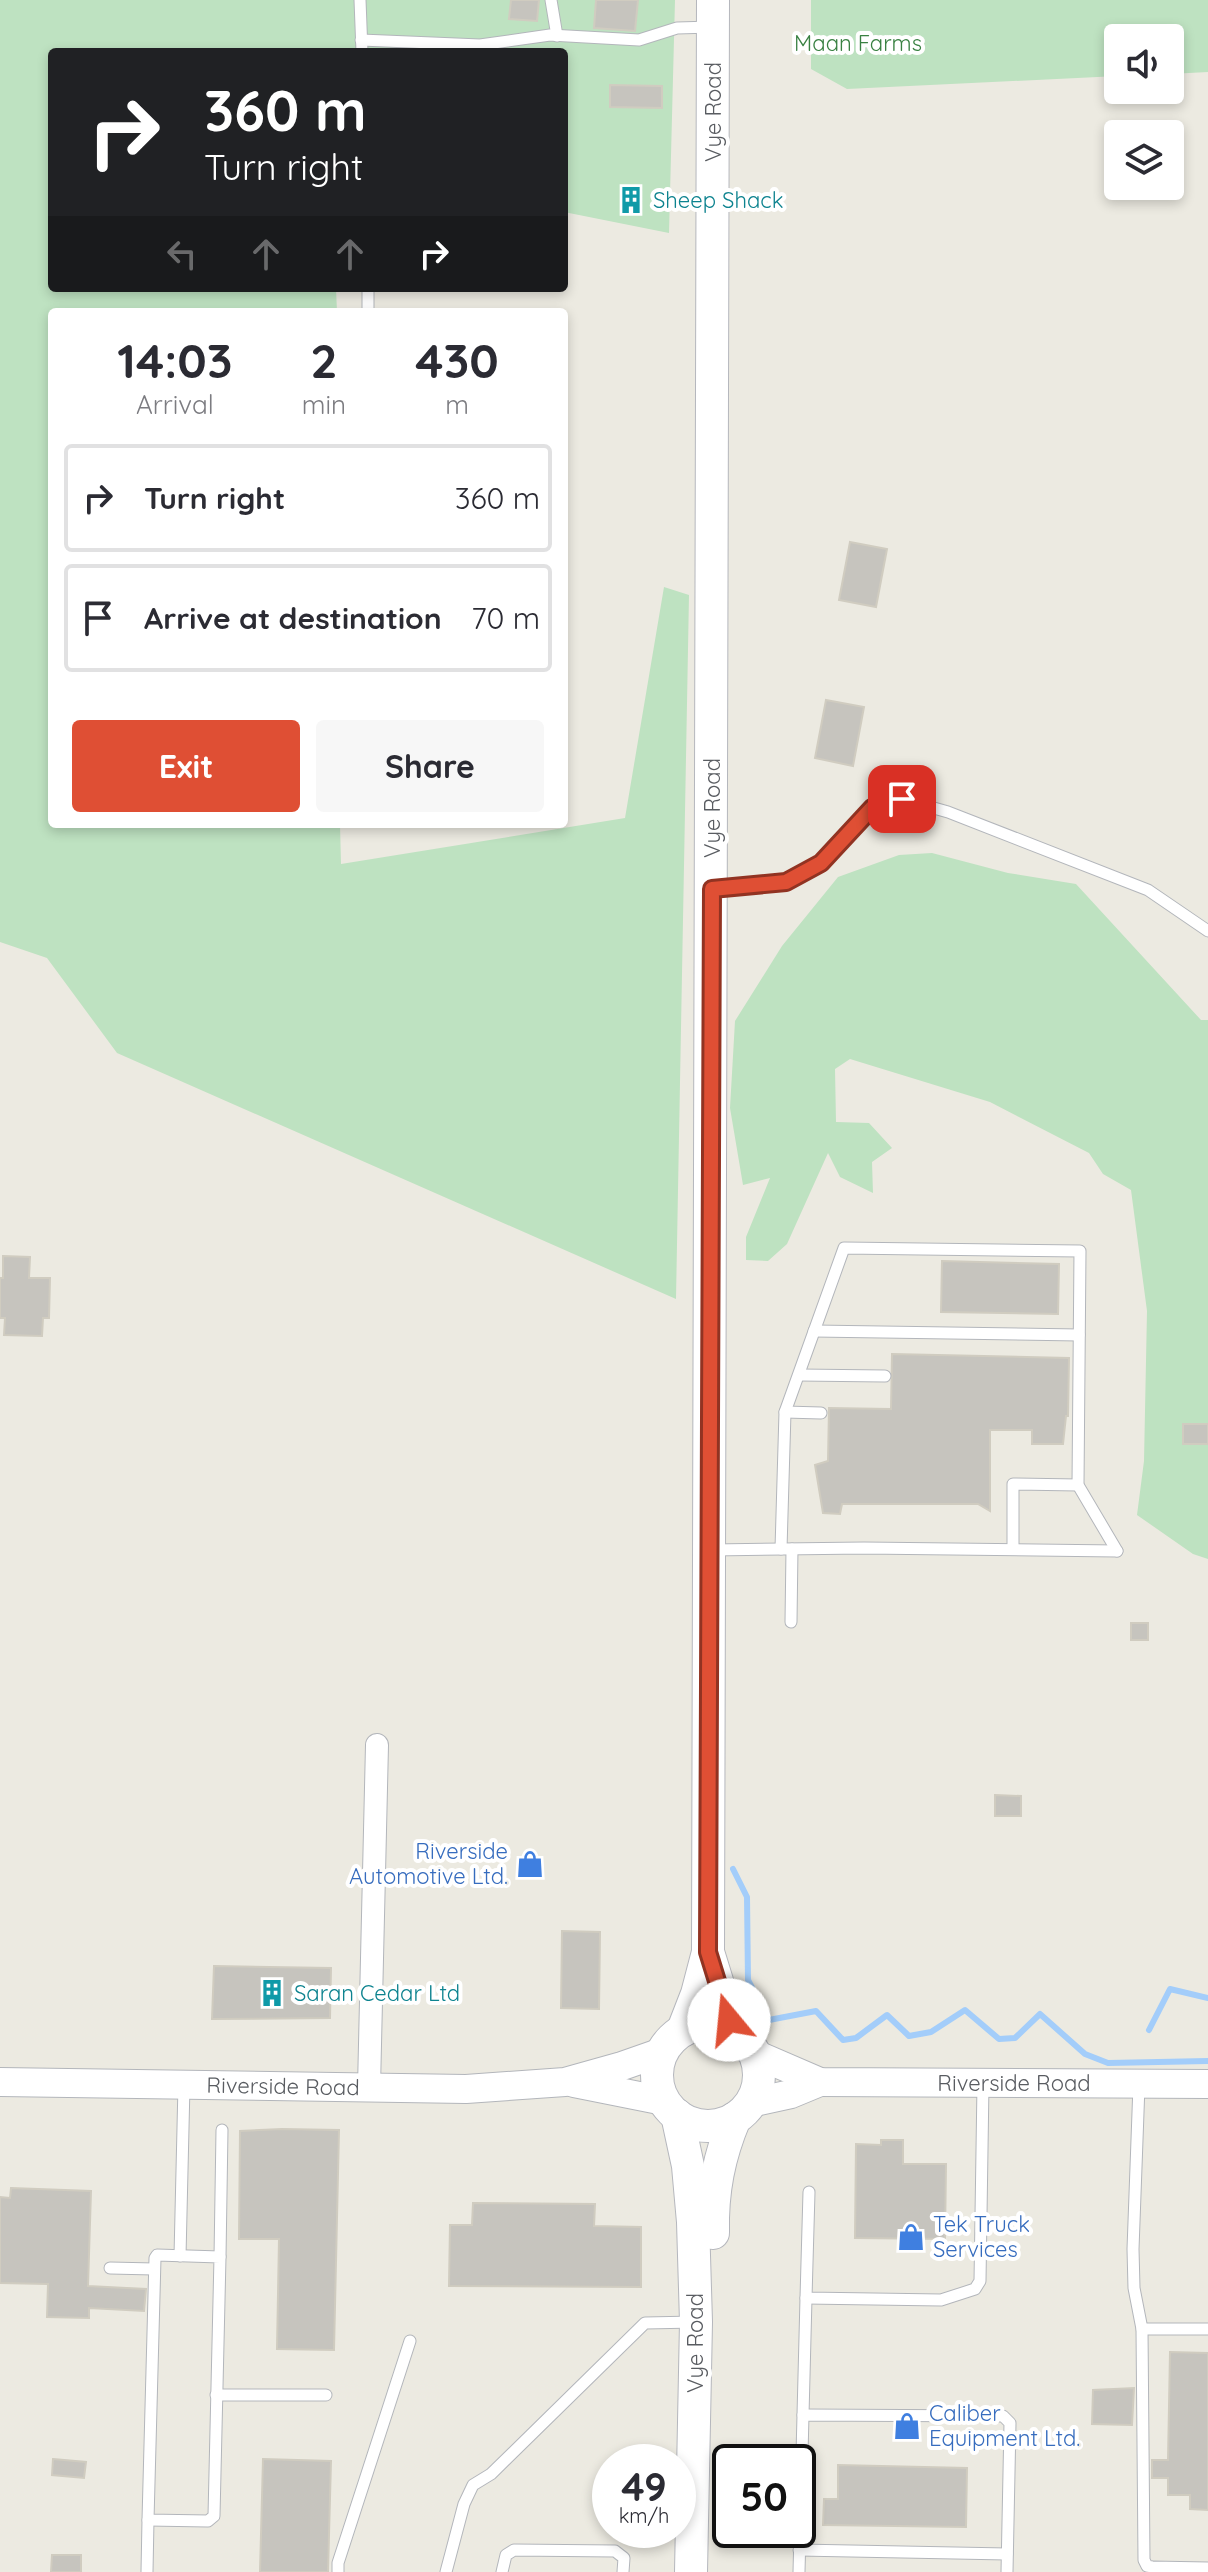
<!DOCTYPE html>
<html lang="en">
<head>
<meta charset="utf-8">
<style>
  body { margin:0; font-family:Quicksand,sans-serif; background:#f7f7f7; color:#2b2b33; height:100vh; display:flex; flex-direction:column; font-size:30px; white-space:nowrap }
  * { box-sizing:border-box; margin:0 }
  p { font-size:26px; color:#7c7c81 }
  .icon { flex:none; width:44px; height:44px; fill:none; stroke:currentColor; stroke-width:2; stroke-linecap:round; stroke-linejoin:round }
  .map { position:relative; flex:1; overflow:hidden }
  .drawer { position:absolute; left:48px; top:308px; width:520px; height:520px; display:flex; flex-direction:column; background:#fff; border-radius:8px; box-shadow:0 4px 12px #0003 }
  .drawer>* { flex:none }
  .guide { position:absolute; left:48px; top:48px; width:520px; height:244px; border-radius:8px; box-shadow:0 4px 12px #0003; background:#202124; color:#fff; overflow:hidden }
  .tools { position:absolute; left:1104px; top:24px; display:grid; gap:16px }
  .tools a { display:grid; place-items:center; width:80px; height:80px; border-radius:8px; background:#fff; box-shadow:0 4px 12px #0003; font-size:40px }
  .speed { position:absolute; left:592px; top:2444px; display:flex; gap:16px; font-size:40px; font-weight:700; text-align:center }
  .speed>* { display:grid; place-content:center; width:104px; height:104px; border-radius:50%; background:#fff; box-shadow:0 4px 12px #0003; line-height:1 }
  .speed small { font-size:20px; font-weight:400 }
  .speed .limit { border:4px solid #111; border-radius:12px; background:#fff; color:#111 }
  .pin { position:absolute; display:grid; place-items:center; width:68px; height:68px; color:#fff; margin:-34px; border-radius:16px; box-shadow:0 4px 12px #0006 }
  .me { position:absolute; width:88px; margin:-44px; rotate:343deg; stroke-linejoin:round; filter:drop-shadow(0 0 6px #0008) }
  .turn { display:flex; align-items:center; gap:28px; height:168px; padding:0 24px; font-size:36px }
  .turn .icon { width:104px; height:104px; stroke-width:2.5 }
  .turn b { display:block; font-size:56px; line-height:68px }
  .lanes { display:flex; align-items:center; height:76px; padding:0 24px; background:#0003; justify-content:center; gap:40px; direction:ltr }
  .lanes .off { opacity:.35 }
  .eta { display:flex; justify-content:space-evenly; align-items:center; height:136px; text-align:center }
  .eta b { font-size:48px; font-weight:800; line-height:56px }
  .cta { display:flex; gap:16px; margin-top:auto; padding:16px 24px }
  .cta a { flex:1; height:92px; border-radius:8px; background:#df4f34; color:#fff; font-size:32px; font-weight:800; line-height:92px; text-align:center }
  .cta a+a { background:#f7f7f7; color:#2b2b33 }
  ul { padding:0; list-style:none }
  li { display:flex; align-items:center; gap:24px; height:108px; margin:0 16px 12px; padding:0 8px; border:4px solid #e1e1e2; border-radius:8px }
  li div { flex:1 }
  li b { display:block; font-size:30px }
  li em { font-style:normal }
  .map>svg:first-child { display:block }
</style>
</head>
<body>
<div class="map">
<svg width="1208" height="2572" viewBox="0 0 1208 2572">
  <rect width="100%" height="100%" fill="#eceae1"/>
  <g fill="#bee2c1">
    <polygon points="0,0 675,0 669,233 564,212 564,52 52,52 52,288 336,288 337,312 52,312 52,824 340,824 341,864 625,818 664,587 689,595 676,1299 117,1053 47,958 0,942"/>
    <polygon points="811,0 1208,0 1208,72 1170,74 1170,38 1118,38 1118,76 847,89 811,69"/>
    <polygon points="932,853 1008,873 1076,884 1201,1020 1208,1020 1208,1559 1193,1554 1137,1515 1144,1461 1147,1311 1131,1190 1103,1174 1089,1153 990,1102 850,1059 835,1069 836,1122 869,1123 892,1148 872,1162 873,1193 840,1177 828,1153 787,1244 768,1261 746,1260 746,1237 770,1178 743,1185 730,1108 735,1021 782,946 838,877 899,855"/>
  </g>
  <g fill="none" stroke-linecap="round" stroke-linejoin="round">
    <g stroke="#a3cdfa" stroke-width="6">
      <polyline points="733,1869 747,1897 748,1980 769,2020 816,2011 843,2040 856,2038 887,2015 909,2036 931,2032 965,2010 999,2039 1015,2038 1040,2014 1085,2054 1108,2063 1208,2061"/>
      <polyline points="1149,2030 1170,1989 1208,1998"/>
    </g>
  </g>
  <g fill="#c6c4be" stroke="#d0ccc0" stroke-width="2">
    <polygon points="511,0 539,0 537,21 509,19"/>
    <polygon points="596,0 638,0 635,31 594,28"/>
    <polygon points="610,85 662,86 662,108 610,107"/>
    <polygon points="850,542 887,549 876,607 839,600"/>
    <polygon points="826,700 864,707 853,766 815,758"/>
    <polygon points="3,1256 30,1257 29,1278 50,1278 49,1318 43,1318 42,1336 4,1335 5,1318 0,1318 0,1278 3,1278"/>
    <polygon points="942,1261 1059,1264 1058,1314 941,1312"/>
    <polygon points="892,1354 1069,1358 1068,1416 1066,1416 1063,1444 1032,1444 1032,1430 990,1430 990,1511 978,1504 842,1504 840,1514 823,1513 815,1465 828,1461 829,1408 891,1409"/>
    <rect x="1183" y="1424" width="25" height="20"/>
    <rect x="1131" y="1623" width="17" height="17"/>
    <polygon points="995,1795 1021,1796 1021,1816 995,1816"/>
    <polygon points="562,1931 600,1932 599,2009 561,2008"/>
    <polygon points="214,1966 331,1968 330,2018 212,2019"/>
    <polygon points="282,2129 339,2130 334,2350 277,2349 279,2239 239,2239 240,2131"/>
    <polygon points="881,2140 903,2140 903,2164 946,2164 945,2239 855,2238 856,2144 881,2145"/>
    <polygon points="11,2188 91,2191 88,2286 146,2289 144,2311 89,2308 89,2318 47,2317 48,2284 0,2283 0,2197 10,2198"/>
    <polygon points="473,2203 595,2204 594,2226 641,2227 641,2287 449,2286 450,2225 472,2225"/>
    <polygon points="1170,2352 1208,2353 1208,2510 1190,2509 1190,2495 1168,2495 1168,2478 1152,2478 1152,2460 1168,2460"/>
    <polygon points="1134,2388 1132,2425 1092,2424 1093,2390"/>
    <polygon points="53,2459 86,2462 84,2478 52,2475"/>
    <polygon points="263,2459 331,2461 328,2572 260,2572"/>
    <polygon points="838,2465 967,2468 966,2527 823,2525 824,2499 838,2499"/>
    <polygon points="52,2555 81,2555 81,2572 51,2572"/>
  </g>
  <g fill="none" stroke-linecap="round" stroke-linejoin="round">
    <g stroke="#b3b6bb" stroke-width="13">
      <g id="service">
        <polyline points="360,0 362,52"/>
        <polyline points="551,0 557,36"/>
        <polyline points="361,40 480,45 550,35 639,40 677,28 712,27"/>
        <polyline points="368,288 368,312"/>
        <polyline points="712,889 786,882 821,863 872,808 885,800 902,799 948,812 1148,890 1208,931"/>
        <polyline points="814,1331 1079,1335"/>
        <polyline points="799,1375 885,1376"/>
        <polyline points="785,1412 821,1413"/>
        <polyline points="781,1549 785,1412 844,1248 1080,1251 1078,1485 1117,1551"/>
        <polyline points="1013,1549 1013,1484 1078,1485"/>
        <polyline points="712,1550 864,1548 1117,1551"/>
        <polyline points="791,1622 792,1549"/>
        <polyline points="1139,2085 1133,2249 1134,2288 1142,2329 1144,2560 1147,2566 1152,2567 1208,2568"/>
        <polyline points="809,2192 806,2298 941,2300 975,2289 980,2281 983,2084"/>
        <polygon points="157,2255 220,2257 214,2516 208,2521 148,2520 155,2258"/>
        <polyline points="180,2256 184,2085"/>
        <polyline points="220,2257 222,2130"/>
        <polyline points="110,2268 154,2269"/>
        <polyline points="1142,2329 1208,2329"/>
        <polyline points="216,2395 326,2395"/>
        <polyline points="803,2415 806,2298"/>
        <polyline points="799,2550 1007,2554"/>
        <polyline points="147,2572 148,2520"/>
        <polyline points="338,2572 338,2563 410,2341"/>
        <polyline points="446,2572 464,2504 473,2485 491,2474 645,2323 695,2322"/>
        <polyline points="502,2572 506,2555 514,2550 615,2551 624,2558 623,2572"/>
        <polyline points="799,2572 803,2415 1003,2416 1010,2423 1007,2572"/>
      </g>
    </g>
    <g stroke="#b3b6bb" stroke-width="24">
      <polyline id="minor" points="369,2087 377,1745"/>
    </g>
    <g stroke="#b3b6bb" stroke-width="30">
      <g id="tertiary">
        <polyline points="755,2054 820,2082 1208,2084"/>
        <polyline points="0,2082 466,2089 565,2082 622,2066 662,2052"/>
        <polyline points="574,2083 664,2101"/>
        <polyline points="750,2103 791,2094 820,2082"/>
      </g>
    </g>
    <g stroke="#b5b7bd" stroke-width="34">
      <g id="secondary">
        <polyline points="708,1952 729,2020 739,2034"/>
        <circle cx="708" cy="2075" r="51"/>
        <polyline points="683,2030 697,1994 708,1952 713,0"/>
        <polyline points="677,2115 688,2166 693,2222 696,2322 691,2572"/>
        <path d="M713 2233C712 2191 719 2156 735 2118"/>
      </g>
    </g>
    <use href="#service" stroke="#fff" stroke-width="11"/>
    <use href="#minor" stroke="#fff" stroke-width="22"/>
    <use href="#tertiary" stroke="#fff" stroke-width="28"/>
    <use href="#secondary" stroke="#fff" stroke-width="32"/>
  </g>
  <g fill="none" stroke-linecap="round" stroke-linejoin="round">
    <g stroke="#913322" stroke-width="20">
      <polyline id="route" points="729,2020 708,1952 712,889 786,882 821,863 872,808 885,800 902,799"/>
    </g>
    <use href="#route" stroke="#df4f34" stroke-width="14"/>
  </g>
  <defs>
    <g id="building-bare" transform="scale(2.16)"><path d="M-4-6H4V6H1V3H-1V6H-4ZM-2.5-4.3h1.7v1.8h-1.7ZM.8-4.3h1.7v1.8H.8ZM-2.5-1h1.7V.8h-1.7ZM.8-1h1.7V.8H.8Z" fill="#0f9aa8" stroke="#fff" stroke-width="2.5" paint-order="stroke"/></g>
    <g id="shop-bare" transform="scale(2.16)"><path d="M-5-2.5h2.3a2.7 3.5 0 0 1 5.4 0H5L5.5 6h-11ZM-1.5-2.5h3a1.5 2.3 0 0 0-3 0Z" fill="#3f7fe0" stroke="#fff" stroke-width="2.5" paint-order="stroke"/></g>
  </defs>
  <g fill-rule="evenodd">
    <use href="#building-bare" x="631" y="200"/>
    <use href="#shop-bare" x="530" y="1864"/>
    <use href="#building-bare" x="272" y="1993"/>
    <use href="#shop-bare" x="911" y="2237"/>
    <use href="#shop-bare" x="907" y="2426"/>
  </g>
  <g text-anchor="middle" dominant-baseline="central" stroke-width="8" stroke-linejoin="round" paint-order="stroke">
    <g font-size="22" fill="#398142" stroke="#fff">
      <text x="858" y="43">Maan Farms</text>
    </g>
    <g font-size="22" fill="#595c61" stroke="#fff">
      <text transform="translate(713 112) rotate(-90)">Vye Road</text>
      <text transform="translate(712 808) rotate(-90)">Vye Road</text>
      <text x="1014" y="2083">Riverside Road</text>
      <text transform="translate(283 2086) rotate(1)">Riverside Road</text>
      <text transform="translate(695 2343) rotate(-90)">Vye Road</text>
    </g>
    <g font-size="22" fill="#0d838f" stroke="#fff" text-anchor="start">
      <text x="653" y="200">Sheep Shack</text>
      <text x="294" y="1993">Saran Cedar Ltd</text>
    </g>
    <g font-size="22" fill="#366cbe" stroke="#fff" text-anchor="start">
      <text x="508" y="1851" text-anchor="end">Riverside<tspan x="508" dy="25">Automotive Ltd.</tspan></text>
      <text x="933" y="2224">Tek Truck<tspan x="933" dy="25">Services</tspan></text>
      <text x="929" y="2413">Caliber<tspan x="929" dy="25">Equipment Ltd.</tspan></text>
    </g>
  </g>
</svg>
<div class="tools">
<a><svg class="icon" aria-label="sound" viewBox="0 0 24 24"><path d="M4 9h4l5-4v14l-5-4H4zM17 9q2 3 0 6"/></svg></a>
<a><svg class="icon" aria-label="layers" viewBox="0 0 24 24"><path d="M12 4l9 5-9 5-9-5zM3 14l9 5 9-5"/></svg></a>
</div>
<div class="speed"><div>49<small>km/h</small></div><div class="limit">50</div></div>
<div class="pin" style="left:902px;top:799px;background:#d93025"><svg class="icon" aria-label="arrive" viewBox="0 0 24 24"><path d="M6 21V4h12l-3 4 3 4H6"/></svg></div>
<svg class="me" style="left:729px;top:2020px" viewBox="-20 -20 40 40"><circle r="19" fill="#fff"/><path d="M0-13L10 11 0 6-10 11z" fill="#df4f34"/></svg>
<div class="guide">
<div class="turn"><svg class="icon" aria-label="right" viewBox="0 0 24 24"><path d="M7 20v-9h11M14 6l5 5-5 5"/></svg><div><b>360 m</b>Turn right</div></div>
<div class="lanes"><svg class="icon off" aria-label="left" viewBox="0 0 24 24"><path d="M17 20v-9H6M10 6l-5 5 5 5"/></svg><svg class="icon off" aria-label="ahead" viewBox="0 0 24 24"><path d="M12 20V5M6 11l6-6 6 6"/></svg><svg class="icon off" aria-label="ahead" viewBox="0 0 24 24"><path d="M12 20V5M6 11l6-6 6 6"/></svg><svg class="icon" aria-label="right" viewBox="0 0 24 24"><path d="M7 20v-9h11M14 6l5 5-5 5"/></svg></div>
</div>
<section class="drawer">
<div class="eta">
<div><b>14:03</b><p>Arrival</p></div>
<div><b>2</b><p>min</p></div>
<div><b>430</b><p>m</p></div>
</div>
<ul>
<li><svg class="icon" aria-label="right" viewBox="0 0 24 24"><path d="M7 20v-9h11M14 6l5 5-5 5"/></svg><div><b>Turn right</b></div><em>360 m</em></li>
<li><svg class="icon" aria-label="arrive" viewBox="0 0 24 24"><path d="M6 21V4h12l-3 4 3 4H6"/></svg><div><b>Arrive at destination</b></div><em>70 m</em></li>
</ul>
<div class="cta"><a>Exit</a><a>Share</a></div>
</section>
</div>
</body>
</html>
